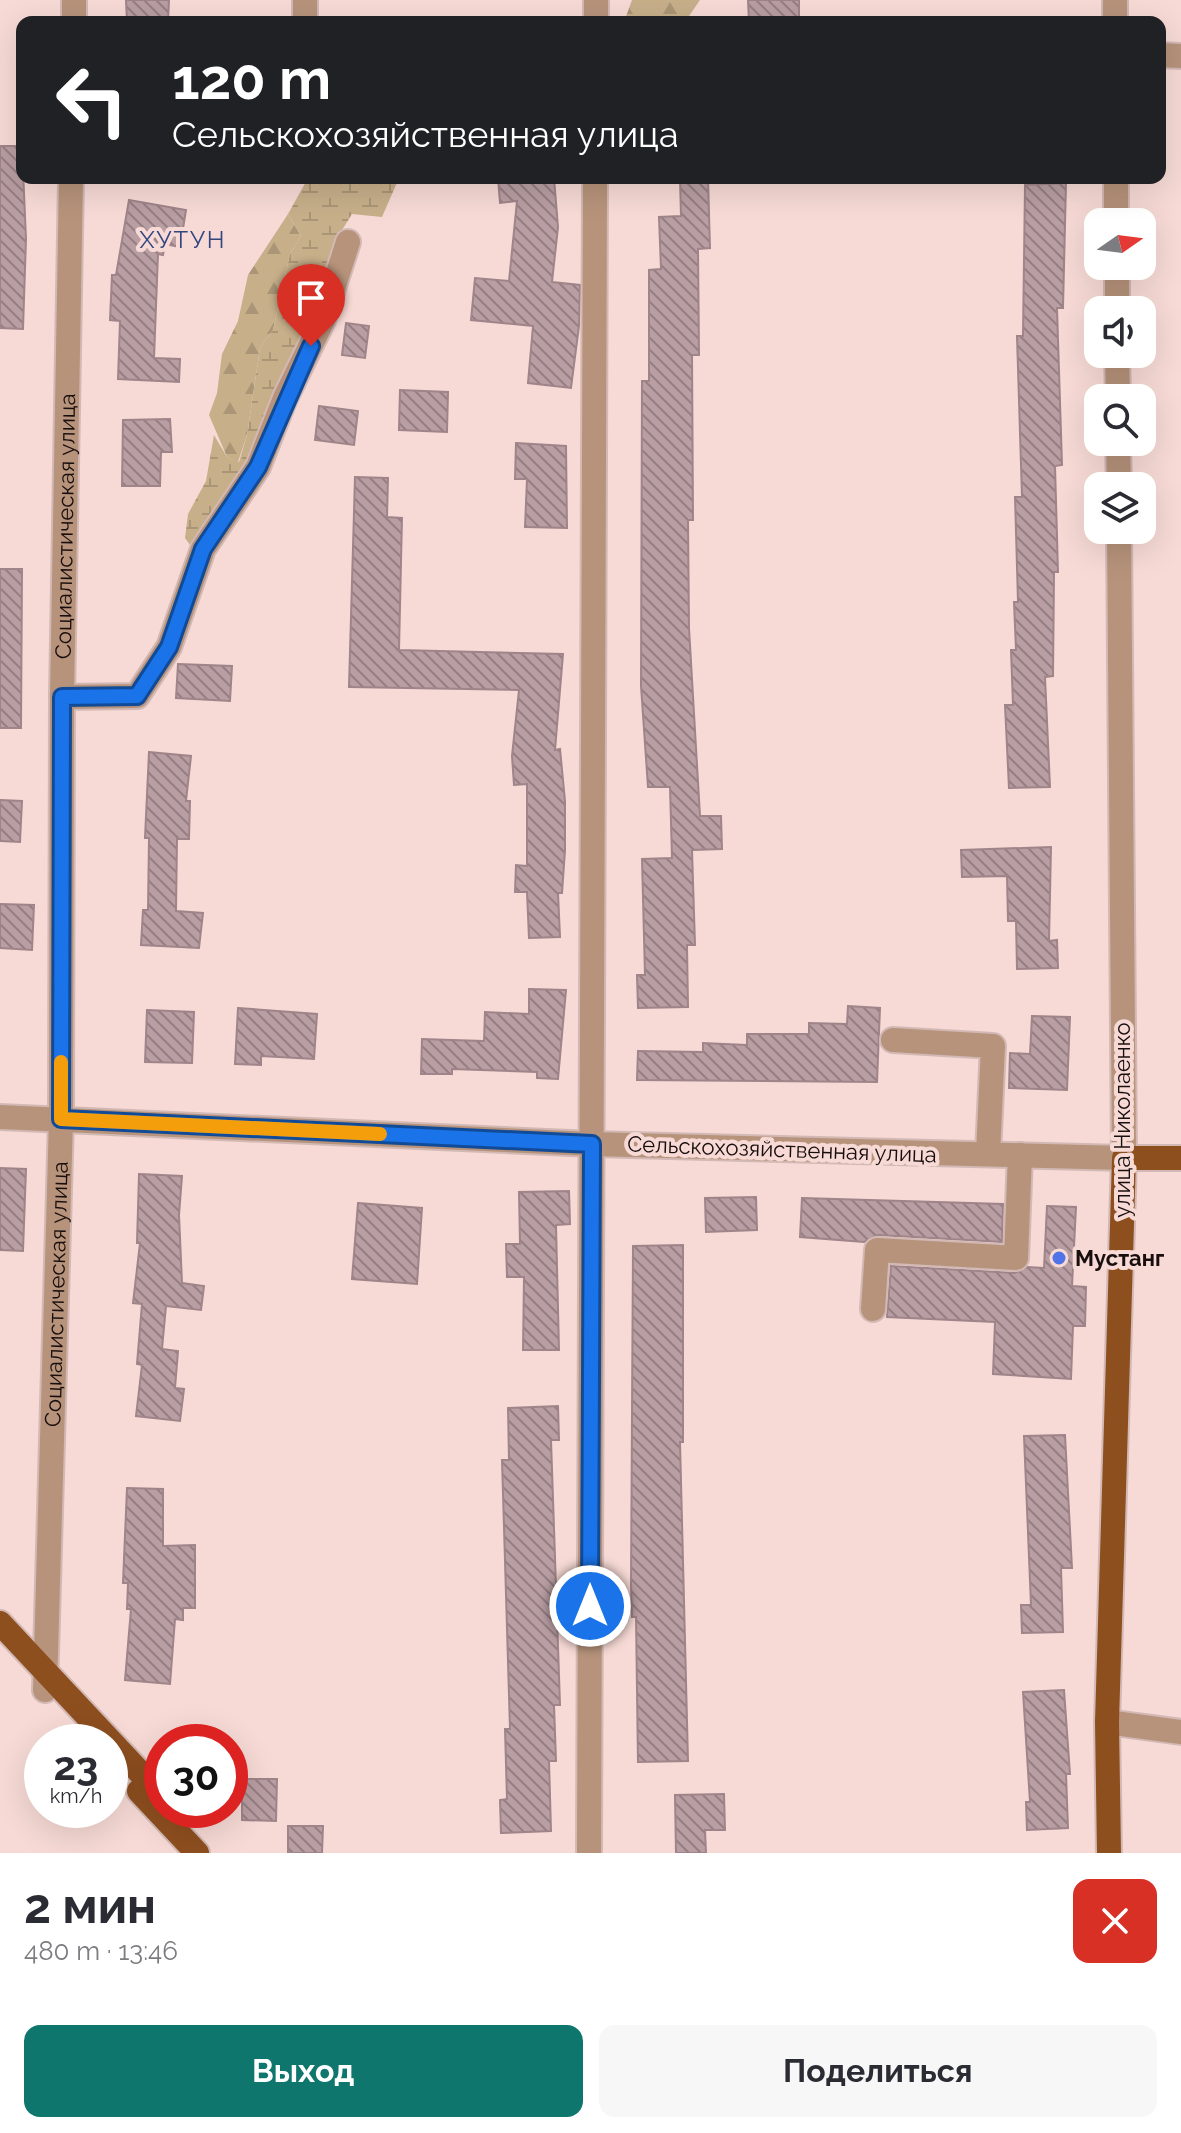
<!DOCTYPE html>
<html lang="ru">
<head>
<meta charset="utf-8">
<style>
  body { margin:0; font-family:Raleway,sans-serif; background:#f7f7f7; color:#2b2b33; height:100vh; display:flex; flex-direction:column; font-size:30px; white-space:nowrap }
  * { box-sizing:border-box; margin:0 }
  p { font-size:26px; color:#7c7c81 }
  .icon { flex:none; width:44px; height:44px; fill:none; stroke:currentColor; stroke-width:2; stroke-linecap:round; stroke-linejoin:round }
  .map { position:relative; height:1853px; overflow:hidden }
  .panel { display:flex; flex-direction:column; background:#fff; flex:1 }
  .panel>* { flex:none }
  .banner { position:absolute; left:16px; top:16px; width:1150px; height:168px; border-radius:16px; box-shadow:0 8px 32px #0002; background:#202124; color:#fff; overflow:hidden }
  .needle { width:52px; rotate:76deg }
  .tools { position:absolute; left:1084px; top:208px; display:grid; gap:16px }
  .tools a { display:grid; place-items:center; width:72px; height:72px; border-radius:16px; background:#fff; box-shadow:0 8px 32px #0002; font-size:40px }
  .speed { position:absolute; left:24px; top:1724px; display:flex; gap:16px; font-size:40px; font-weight:700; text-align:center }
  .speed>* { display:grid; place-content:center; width:104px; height:104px; border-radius:50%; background:#fff; box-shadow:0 8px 32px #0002; line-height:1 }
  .speed small { font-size:20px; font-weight:400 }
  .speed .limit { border:12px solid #d22; background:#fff; color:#111 }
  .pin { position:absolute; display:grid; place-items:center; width:68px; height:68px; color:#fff; margin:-82px -34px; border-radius:50% 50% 50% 0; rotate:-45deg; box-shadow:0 0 8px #0007 }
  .pin .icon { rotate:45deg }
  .me { position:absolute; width:88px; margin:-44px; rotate:0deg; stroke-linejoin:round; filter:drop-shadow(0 0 6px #0008) }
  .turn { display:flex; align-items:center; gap:28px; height:168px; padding:0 24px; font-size:36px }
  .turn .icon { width:104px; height:104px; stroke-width:2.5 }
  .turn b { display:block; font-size:56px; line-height:68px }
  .round { display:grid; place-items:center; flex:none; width:84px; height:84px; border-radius:16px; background:#f7f7f7 }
  .headline { display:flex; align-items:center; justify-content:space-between; height:136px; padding:0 24px }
  h1 { font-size:48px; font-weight:700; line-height:60px }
  .button { display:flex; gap:16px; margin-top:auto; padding:16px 24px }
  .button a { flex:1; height:92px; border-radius:16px; background:#0f766e; color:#fff; font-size:32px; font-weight:700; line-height:92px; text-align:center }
  .button a+a { background:#f7f7f7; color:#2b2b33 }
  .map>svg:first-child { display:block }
</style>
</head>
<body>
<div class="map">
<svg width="1181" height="1853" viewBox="0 0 1181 1853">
  <defs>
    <pattern id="forest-firs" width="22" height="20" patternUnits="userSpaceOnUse" patternTransform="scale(2)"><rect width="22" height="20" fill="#c7af8a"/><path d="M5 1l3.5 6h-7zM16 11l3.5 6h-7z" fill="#aa9576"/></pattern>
    <pattern id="wetland-marsh" width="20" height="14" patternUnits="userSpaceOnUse" patternTransform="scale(2)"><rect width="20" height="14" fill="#c7af8a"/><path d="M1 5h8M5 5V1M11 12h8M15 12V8" fill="none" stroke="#aa9576"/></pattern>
    <pattern id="building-back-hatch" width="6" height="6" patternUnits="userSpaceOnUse" patternTransform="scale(2)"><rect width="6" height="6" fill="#b99ea3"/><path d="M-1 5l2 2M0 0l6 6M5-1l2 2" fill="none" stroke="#957f83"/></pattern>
  </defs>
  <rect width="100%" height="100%" fill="#f7dad5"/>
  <g fill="url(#forest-firs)">
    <polygon points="632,0 700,0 685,22 624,22"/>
    <polygon points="288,214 301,236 290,254 273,330 260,348 247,435 238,462 227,457 209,415 217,393 222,354 238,321 248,275"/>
  </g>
  <polygon fill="url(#wetland-marsh)" points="308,178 399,178 382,217 352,214 339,235 334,264 317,296 260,439 193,549 185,538 188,514 206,481 214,435 227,457 239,462 247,435 260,348 273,330 290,254 301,236 288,214"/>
  <g fill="url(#building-back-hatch)" stroke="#9f8489" stroke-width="2">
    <polygon points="126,0 169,0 168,22 127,22"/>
    <polygon points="748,0 799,0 799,22 749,22"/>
    <polygon points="0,146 22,146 26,239 23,329 0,328"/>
    <polygon points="498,178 554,178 558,227 552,282 580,285 579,326 571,388 528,383 533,326 471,320 475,278 509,281 517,201 500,203"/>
    <polygon points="680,178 708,178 710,248 698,249 699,355 692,355 693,520 688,520 689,628 700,816 721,816 722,849 692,850 695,945 687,945 688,1007 638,1008 637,975 645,975 642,859 672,858 670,787 648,787 641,686 642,381 649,381 649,270 661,269 659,217 681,216"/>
    <polygon points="1066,183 1063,308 1057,308 1062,465 1055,466 1058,572 1054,572 1053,676 1045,677 1050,787 1009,788 1005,705 1013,705 1011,650 1016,650 1014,602 1018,602 1015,497 1022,497 1017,336 1023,336 1025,185"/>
    <polygon points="129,200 186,210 180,247 165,244 163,255 158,254 154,358 180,359 179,382 118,379 120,321 110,320 112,275 116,275"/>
    <polygon points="346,323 369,326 365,358 342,355"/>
    <polygon points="400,390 448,392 447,432 399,430"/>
    <polygon points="319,406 358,411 354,445 315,440"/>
    <polygon points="170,419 172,452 161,452 160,486 122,486 123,420"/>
    <polygon points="516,443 566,446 567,528 525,527 527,479 515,479"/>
    <polygon points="355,477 388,478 387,517 402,518 399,650 563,654 555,750 560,749 565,801 565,850 562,893 558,893 560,937 529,938 527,892 515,892 516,865 527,866 527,784 514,785 512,756 519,690 349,687"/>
    <polygon points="0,569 22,569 21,728 0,728"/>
    <polygon points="178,664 232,666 230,701 176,698"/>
    <polygon points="149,752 191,756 186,801 190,801 189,839 177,839 176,911 203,913 199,948 141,945 143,910 148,910 149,838 145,838"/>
    <polygon points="0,800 22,801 20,842 0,841"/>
    <polygon points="1051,847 1049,941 1057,940 1058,968 1017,969 1016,921 1008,921 1007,876 962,877 961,850"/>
    <polygon points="0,904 34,905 32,950 0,948"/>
    <polygon points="529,989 566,990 558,1079 537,1078 537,1072 452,1069 452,1074 421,1074 422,1039 484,1041 485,1012 529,1014"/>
    <polygon points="848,1006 880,1008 877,1082 637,1080 638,1051 703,1052 703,1043 747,1045 747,1034 809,1034 809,1023 847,1024"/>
    <polygon points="238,1008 317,1014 314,1059 261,1056 261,1065 235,1064"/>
    <polygon points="147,1010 194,1012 192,1063 145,1062"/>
    <polygon points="1032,1016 1070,1017 1067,1090 1009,1088 1010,1053 1030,1054"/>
    <polygon points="0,1168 26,1169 23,1251 0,1250"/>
    <polygon points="139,1174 182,1176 179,1215 182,1283 204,1286 201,1310 166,1306 162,1349 178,1351 175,1388 184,1389 180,1421 136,1416 142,1365 137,1364 142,1304 133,1303 140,1243 137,1243"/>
    <polygon points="569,1191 570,1224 556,1225 559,1350 523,1350 524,1277 507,1277 506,1244 520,1244 519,1192"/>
    <polygon points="756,1197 757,1230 706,1232 705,1198"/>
    <polygon points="802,1198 1003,1204 1002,1242 878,1235 864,1242 800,1237"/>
    <polygon points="358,1203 422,1208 417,1284 352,1279"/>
    <polygon points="1047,1206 1076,1207 1072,1286 1086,1287 1085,1326 1073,1326 1071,1379 993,1374 995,1322 887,1317 891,1266 1015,1273 1027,1267 1044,1268"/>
    <polygon points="683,1245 683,1442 680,1442 688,1761 638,1762 636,1617 632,1617 631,1584 633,1246"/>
    <polygon points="558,1406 559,1440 551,1440 560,1705 554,1705 556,1761 549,1761 551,1831 501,1833 500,1800 507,1799 505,1729 510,1729 502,1460 509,1460 508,1408"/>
    <polygon points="1065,1435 1072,1568 1061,1568 1063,1632 1022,1633 1021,1605 1031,1605 1024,1436"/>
    <polygon points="127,1488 163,1489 163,1546 195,1545 195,1608 183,1608 183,1620 175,1619 170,1684 125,1680 131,1609 127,1609 128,1583 123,1583"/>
    <polygon points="1064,1690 1070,1774 1066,1774 1068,1828 1027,1830 1026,1802 1030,1802 1023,1692"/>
    <polygon points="242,1779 277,1779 276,1821 242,1820"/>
    <polygon points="724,1794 725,1830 705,1830 706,1853 676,1853 675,1795"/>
    <polygon points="288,1826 323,1826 322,1853 288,1853"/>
  </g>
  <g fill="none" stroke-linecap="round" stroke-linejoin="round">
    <g stroke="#d3b9b5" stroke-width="28">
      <g id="minor">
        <polyline points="305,0 305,22"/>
        <polyline points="1115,0 1115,22"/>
        <polyline points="74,22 74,0"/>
        <polyline points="596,22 596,0"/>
        <polyline points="1160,55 1181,56"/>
        <polyline points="1116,178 1116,222"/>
        <polyline points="1117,266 1117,310"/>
        <polyline points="1117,354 1118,398"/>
        <polyline points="1118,442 1119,486"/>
        <polyline points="62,697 137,696 169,647 203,549 258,467 285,398 323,320 348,242"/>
        <polyline points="893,1040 993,1046 988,1154"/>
        <polyline points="0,1117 592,1144 1124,1158 1119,530"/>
        <polyline points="873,1309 877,1250 1016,1258 1020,1155"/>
        <path id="s1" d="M45 1690 61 1119 62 697 71 178"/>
        <polyline points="1107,1722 1181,1732"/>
        <polyline points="589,1853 595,178"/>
      </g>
    </g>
    <g stroke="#d3b9b5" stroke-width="28">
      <g id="major">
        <polyline points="0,1623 162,1796"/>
        <polyline points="139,1791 197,1853"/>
        <polyline points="1109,1853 1107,1722 1124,1158 1181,1158"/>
      </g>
    </g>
    <use href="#minor" stroke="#b7937b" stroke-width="24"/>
    <use href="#major" stroke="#8e4f1f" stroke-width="24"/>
  </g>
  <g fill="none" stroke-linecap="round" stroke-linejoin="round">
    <g stroke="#114b97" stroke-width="20">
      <polyline id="route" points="311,346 258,467 203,549 169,647 137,696 62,697 61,1119 592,1144 590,1606"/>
    </g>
    <use href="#route" stroke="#1a73e8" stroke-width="14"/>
    <polyline stroke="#f59e0b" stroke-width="14" points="61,1062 61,1119 380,1134"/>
  </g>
  <circle fill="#5074e8" stroke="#f7dad5" stroke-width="3" cx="1059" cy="1258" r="8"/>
  <g text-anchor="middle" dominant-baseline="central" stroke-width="8" stroke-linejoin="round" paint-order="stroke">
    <g font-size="22" fill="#180e0d" stroke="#f7dad5">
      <text stroke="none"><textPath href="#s1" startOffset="1164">Социалистическая улица</textPath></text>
      <text transform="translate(1122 1120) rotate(-90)">улица Николаенко</text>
      <text transform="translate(782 1149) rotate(2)">Сельскохозяйственная улица</text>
      <text stroke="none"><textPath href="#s1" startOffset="396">Социалистическая улица</textPath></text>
    </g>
    <g font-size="22" font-weight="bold" fill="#180e0d" stroke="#f7dad5" text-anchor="start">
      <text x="1075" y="1258">Мустанг</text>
    </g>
    <g font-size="24" letter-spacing="2" fill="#324680" stroke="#f7dad5">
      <text x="183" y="239">ХУТУН</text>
    </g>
  </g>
</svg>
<div class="tools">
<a><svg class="needle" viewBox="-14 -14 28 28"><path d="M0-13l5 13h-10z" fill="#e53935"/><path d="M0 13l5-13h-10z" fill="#7c7c81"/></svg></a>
<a><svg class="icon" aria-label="sound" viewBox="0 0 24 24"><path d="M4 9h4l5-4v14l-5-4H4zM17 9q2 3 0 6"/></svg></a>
<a><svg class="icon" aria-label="search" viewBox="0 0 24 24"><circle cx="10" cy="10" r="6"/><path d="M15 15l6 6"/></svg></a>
<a><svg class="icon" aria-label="layers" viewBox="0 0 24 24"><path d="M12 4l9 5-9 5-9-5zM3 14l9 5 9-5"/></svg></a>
</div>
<div class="speed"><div>23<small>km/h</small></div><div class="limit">30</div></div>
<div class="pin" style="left:311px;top:346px;background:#d93025"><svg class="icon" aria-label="arrive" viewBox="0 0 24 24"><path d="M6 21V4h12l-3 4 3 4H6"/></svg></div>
<svg class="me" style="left:590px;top:1606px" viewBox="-20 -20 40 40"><circle r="17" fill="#1a73e8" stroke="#fff" stroke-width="3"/><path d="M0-11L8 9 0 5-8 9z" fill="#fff"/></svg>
<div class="banner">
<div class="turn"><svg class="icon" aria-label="left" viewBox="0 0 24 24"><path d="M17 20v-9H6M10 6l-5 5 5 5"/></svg><div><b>120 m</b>Сельскохозяйственная улица</div></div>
</div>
</div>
<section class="panel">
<div class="headline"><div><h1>2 мин</h1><p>480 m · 13:46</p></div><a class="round" style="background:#d93025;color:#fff"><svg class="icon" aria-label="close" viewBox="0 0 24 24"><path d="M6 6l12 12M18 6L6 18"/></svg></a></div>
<div class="button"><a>Выход</a><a>Поделиться</a></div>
</section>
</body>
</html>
